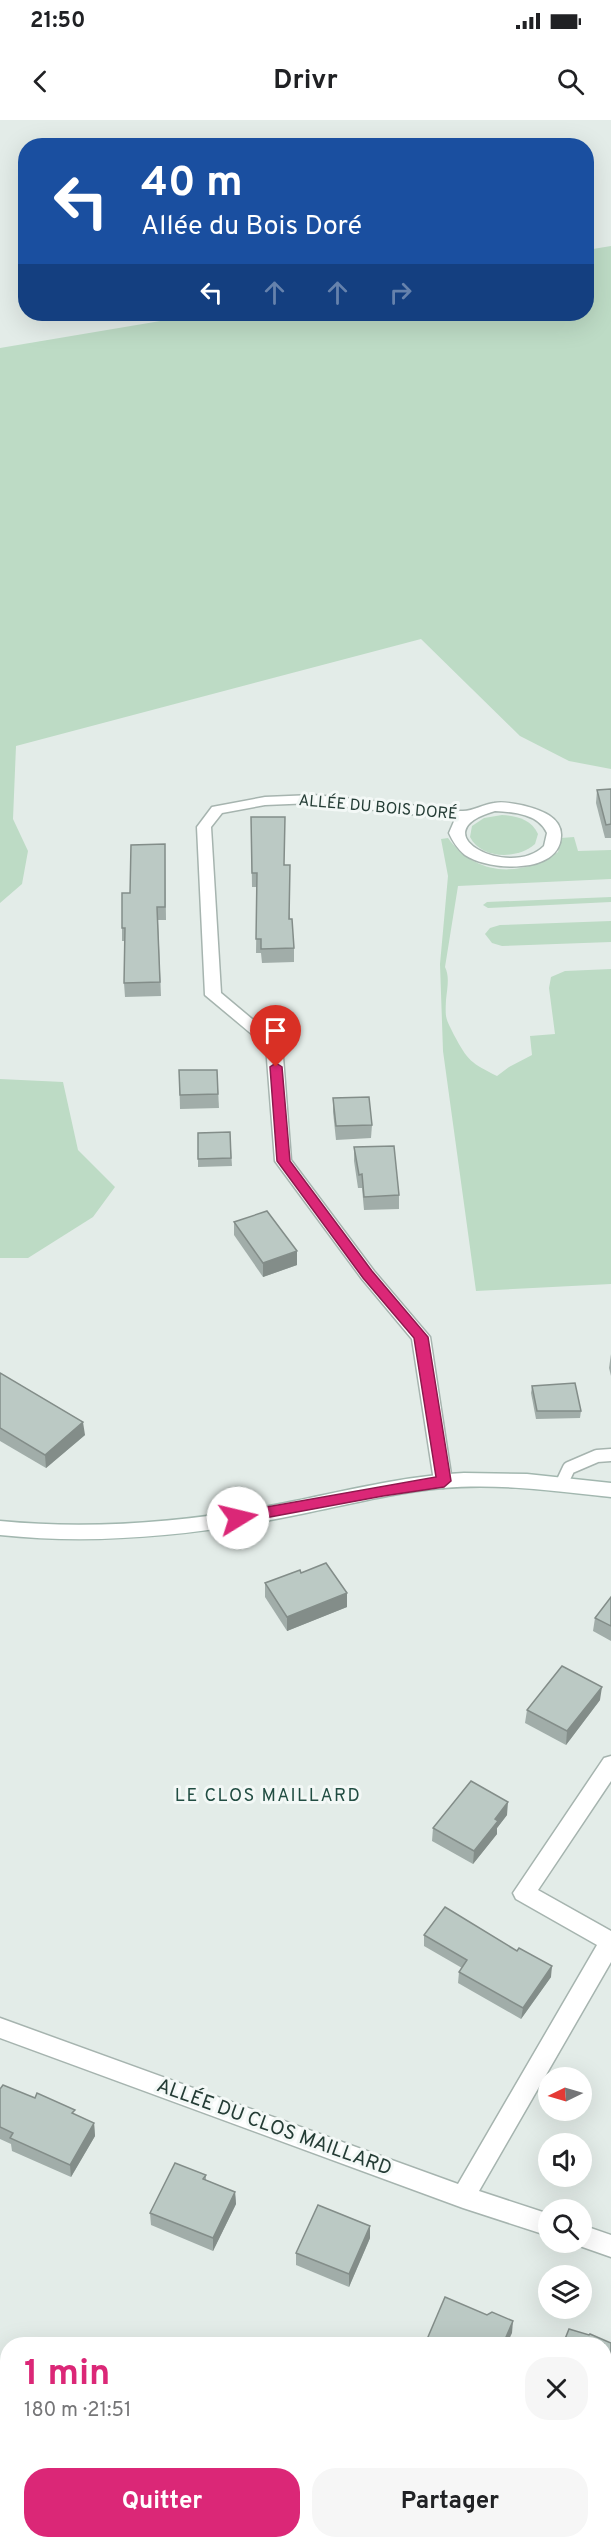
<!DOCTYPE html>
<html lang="fr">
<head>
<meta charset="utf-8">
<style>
  body { margin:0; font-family:Overpass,sans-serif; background:#f6f6f6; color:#202124; height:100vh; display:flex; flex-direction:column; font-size:22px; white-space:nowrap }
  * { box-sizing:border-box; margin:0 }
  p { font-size:20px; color:#757577 }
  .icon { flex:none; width:33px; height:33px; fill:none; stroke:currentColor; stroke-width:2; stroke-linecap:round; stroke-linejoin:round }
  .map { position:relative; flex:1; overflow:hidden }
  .side { position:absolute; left:0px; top:2217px; width:612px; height:212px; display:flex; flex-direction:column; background:#fff; border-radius:24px 24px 0 0; box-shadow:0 6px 24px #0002 }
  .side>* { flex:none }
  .banner { position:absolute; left:18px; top:18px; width:576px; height:183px; border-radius:24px; box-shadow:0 6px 24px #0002; background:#1a4fa0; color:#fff; overflow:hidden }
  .needle { width:39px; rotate:265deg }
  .tools { position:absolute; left:538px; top:1947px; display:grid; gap:12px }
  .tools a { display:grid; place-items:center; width:54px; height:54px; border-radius:50%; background:#fff; box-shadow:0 6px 24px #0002; font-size:30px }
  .pin { position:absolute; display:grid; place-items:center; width:51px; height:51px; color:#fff; margin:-62px -26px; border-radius:50% 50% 50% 0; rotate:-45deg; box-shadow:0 0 6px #0007 }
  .pin .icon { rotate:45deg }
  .me { position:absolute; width:66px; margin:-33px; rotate:81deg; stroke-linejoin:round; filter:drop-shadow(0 0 4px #0008) }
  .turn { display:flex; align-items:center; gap:21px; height:126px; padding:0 24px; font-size:27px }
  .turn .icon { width:78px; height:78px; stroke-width:2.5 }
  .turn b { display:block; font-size:42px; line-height:51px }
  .lanes { display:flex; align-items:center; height:57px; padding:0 24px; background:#0003; justify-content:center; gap:30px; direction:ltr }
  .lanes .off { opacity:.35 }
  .round { display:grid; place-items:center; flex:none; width:63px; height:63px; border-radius:24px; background:#f6f6f6 }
  .summary { display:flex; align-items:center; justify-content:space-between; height:102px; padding:0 24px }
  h1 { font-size:36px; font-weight:700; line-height:45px; color:#db2777 }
  .primary-button { display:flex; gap:12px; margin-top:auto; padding:12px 24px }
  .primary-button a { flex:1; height:69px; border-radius:24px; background:#db2777; color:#fff; font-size:24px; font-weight:700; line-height:69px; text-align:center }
  .primary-button a+a { background:#f6f6f6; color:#202124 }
  .status { display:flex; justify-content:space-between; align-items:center; height:42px; padding:0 30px; background:#fff; direction:ltr }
  .status svg { height:16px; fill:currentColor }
  header { display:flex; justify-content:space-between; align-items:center; height:78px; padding:0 24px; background:#fff; font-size:27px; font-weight:700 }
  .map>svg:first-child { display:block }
</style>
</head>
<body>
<div class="status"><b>21:50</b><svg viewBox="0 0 49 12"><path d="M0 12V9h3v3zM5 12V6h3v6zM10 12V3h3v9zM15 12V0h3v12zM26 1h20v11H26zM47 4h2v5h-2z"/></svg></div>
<header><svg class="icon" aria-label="back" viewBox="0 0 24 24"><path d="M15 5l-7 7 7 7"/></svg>Drivr<svg class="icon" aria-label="search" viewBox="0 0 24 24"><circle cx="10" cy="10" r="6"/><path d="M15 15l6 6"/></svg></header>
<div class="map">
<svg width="611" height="2428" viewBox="0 0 611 2428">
  <rect width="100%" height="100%" fill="#e3ece8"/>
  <g fill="#bddbc5">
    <polygon points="611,126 611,649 569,641 520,616 421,519 16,626 13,699 28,731 22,764 0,783 0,228 202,194 586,194 587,130"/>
    <path d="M502 695C516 696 531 699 538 714L535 724C517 740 481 739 470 717L472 706 484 698Z"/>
    <path d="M574 717 578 731 611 730V759L458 766 445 847C450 857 447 869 446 880 445 900 446 898 454 915 468 941 471 943 497 956L509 947 532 935 530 916 555 914 549 868 551 857 565 851 611 849V1164L476 1171 443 931 440 844 448 756 441 719 448 718C476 756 520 758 558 732L561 718Z"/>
    <polygon points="611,777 611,782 488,788 483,785 487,782"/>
    <polygon points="611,801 611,822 502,826 492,823 485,814 490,808 500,805"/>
    <polygon points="0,959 63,962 78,1030 115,1067 93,1097 28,1138 0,1138"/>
  </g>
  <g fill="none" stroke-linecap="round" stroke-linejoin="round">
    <g stroke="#a6b4af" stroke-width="15">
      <polyline id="lane" points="561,1365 569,1348 597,1336 611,1335"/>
    </g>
    <g stroke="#a6b4af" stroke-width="3">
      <g id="street">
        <path d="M313 675C348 678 383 682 418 686 432 688 448 692 463 691 473 691 484 684 494 683 504 681 516 684 525 686 540 690 562 697 561 716 560 755 488 751 465 735 457 728 453 722 449 713L455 699 313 683 265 685 222 693 211 707 221 873 282 924 291 1040 374 1151 430 1217 452 1361 450 1366 443 1368 436 1366 434 1361 412 1219 362 1159 275 1041 266 926 205 875 197 707 212 687 265 677ZM495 691C514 692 539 694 547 713L544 726C510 760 418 713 495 691Z"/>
        <polygon points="611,1636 611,1661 538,1770 611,1811 611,1842 479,2071 549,2094 549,2116 463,2088 0,1918 0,1898 458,2064 597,1825 516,1779 513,1773 604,1638"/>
        <polygon points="582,2105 611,2115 611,2137 574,2124 582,2122"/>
      </g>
    </g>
    <g stroke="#a2b7af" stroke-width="3">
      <path id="secondary" d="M464 1353 527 1354 611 1363V1377C555 1371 499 1363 443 1368 388 1373 335 1388 281 1398 188 1416 95 1425 0 1415V1401C94 1410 187 1402 280 1384 342 1372 401 1356 464 1353Z"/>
    </g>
    <use href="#lane" stroke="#fff" stroke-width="12"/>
    <use href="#street" fill="#fff" fill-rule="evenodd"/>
    <use href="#secondary" fill="#fff" fill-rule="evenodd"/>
  </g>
  <g fill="#a1ada9">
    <polygon points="611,669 611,718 605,718 596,683 597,670"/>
    <polygon points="251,697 285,745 290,799 294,828 294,842 262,843 261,833 256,833 257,767 252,767"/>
    <polygon points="165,724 166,800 158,800 161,876 125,877 124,863 125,821 122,821 122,808 130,773"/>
    <polygon points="179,950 217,950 219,988 180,989"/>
    <polygon points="333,978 372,1005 371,1018 336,1020 333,992"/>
    <polygon points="230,1012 232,1046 198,1047 198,1013"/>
    <polygon points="354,1027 399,1075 399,1089 364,1090 362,1068 358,1068 354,1041"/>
    <polygon points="234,1102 297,1145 263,1157 234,1115"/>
    <polygon points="611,1234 611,1256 609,1248"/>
    <polygon points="0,1253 85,1315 46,1348 0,1321"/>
    <polygon points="532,1266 581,1291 580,1298 536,1299 531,1273"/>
    <polygon points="265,1463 347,1473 347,1487 287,1511 265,1477"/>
    <polygon points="611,1477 611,1521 593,1511 595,1498"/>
    <polygon points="600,1580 566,1625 525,1603 527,1590"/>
    <polygon points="507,1695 497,1708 497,1714 473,1744 432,1721 433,1708"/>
    <polygon points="424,1815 517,1831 551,1857 521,1899 458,1863 459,1852 462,1848 424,1826"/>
    <polygon points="0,1969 75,1995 94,2003 95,2016 71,2057 12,2031 11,2024 0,2019"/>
    <polygon points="206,2055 206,2060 235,2072 236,2084 213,2131 151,2105 150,2093"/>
    <polygon points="370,2118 349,2167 296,2145 296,2133"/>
    <polygon points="611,2223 611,2288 604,2286 604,2224"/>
  </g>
  <g fill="#838d89">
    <polygon points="297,1131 297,1145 263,1157 263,1143"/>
    <polygon points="83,1302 85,1315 46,1348 45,1335"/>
    <polygon points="347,1473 347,1487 287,1511 287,1497"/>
    <polygon points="602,1567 600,1580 566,1625 567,1611"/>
    <polygon points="508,1682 507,1695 497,1708 497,1714 473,1744 474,1731 495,1699"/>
    <polygon points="552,1846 551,1857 521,1899 523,1888"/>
    <polygon points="94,2003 95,2016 71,2057 70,2045"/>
    <polygon points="235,2072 236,2084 213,2131 213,2118"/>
    <polygon points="370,2106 370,2118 349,2167 349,2154"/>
    <polygon points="513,2201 512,2213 507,2224 503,2224"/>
  </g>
  <g fill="#bbc9c4" stroke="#838d89" stroke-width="1.5">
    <polygon points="611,669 611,704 606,705 597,670"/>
    <polygon points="251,697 285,697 284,745 290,745 289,799 292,799 294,828 261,829 261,819 256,819 257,753 252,753"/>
    <polygon points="165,724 165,787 157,787 160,862 124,863 125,808 122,808 122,773 130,773 131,725"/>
    <polygon points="179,950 217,950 218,974 180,975"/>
    <polygon points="369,977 372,1005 336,1006 333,978"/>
    <polygon points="230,1012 231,1038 198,1039 198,1013"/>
    <polygon points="394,1026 399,1075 364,1077 362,1054 359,1055 354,1027"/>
    <polygon points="267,1091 297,1131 263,1143 234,1102"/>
    <polygon points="0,1253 83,1302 45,1335 0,1308"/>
    <polygon points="575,1263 581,1291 537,1291 532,1266"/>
    <polygon points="326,1443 347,1473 287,1497 265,1463 300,1450 301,1453"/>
    <polygon points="611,1477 611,1506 595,1498"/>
    <polygon points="562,1546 602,1567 567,1611 527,1590"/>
    <polygon points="471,1661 508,1682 495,1699 498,1701 474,1731 433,1708"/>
    <polygon points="445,1787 517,1831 519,1828 552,1846 523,1888 459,1852 467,1840 424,1815"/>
    <polygon points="3,1965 35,1978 37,1973 75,1990 72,1993 94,2003 70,2045 10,2018 13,2013 0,2007 0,1969"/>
    <polygon points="175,2043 206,2055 203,2059 235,2072 213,2118 150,2093"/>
    <polygon points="318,2085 370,2106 349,2154 296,2133"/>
    <polygon points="445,2177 487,2195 492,2192 513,2201 503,2224 425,2224"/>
    <polygon points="569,2209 589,2215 590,2214 611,2223 611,2277 604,2274 604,2224 563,2224"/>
  </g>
  <polygon fill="#db2777" stroke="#8e194d" stroke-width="1.5" points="276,943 282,947 290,1041 372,1151 428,1217 451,1361 444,1367 383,1376 238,1403 233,1402 231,1398 233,1394 238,1392 436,1357 414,1218 363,1158 277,1041 270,947"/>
  <g text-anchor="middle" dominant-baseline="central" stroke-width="6" stroke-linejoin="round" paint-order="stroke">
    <g font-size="16" fill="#243c35" stroke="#f3f8f6">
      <text transform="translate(378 688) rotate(5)">ALLÉE DU BOIS DORÉ</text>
    </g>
    <g font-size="18" letter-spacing="1.5" fill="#214d42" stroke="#f3f8f6">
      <text x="268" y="1676">LE CLOS MAILLARD</text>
    </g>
    <g font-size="20" fill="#243c35" stroke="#f3f8f6">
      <text transform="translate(274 2008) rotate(20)">ALLÉE DU CLOS MAILLARD</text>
    </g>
  </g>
</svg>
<div class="tools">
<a><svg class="needle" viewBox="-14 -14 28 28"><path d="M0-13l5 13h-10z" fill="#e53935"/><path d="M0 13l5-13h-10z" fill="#757577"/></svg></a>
<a><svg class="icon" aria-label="sound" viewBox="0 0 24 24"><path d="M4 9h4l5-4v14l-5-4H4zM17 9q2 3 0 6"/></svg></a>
<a><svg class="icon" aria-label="search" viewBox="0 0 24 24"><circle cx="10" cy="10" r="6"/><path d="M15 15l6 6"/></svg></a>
<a><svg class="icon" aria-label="layers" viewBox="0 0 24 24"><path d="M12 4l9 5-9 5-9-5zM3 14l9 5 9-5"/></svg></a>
</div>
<div class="pin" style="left:276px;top:947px;background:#d93025"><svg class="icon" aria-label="arrive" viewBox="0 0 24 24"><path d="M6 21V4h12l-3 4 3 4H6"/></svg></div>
<svg class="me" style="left:238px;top:1398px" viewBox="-20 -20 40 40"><circle r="19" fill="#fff"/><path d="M0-13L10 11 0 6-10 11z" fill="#db2777"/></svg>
<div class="banner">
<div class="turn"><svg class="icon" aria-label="left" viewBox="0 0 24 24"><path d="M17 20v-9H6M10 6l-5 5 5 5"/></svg><div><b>40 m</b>Allée du Bois Doré</div></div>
<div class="lanes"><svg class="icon" aria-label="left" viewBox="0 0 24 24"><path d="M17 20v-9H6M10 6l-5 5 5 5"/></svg><svg class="icon off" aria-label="ahead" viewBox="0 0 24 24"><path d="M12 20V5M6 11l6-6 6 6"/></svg><svg class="icon off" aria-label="ahead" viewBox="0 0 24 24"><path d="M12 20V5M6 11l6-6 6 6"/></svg><svg class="icon off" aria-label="right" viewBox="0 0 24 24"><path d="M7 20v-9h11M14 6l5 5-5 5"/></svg></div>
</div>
<section class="side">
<div class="summary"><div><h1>1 min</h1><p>180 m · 21:51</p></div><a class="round"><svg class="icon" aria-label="close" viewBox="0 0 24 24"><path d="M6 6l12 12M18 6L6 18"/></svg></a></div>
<div class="primary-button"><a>Quitter</a><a>Partager</a></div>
</section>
</div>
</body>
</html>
